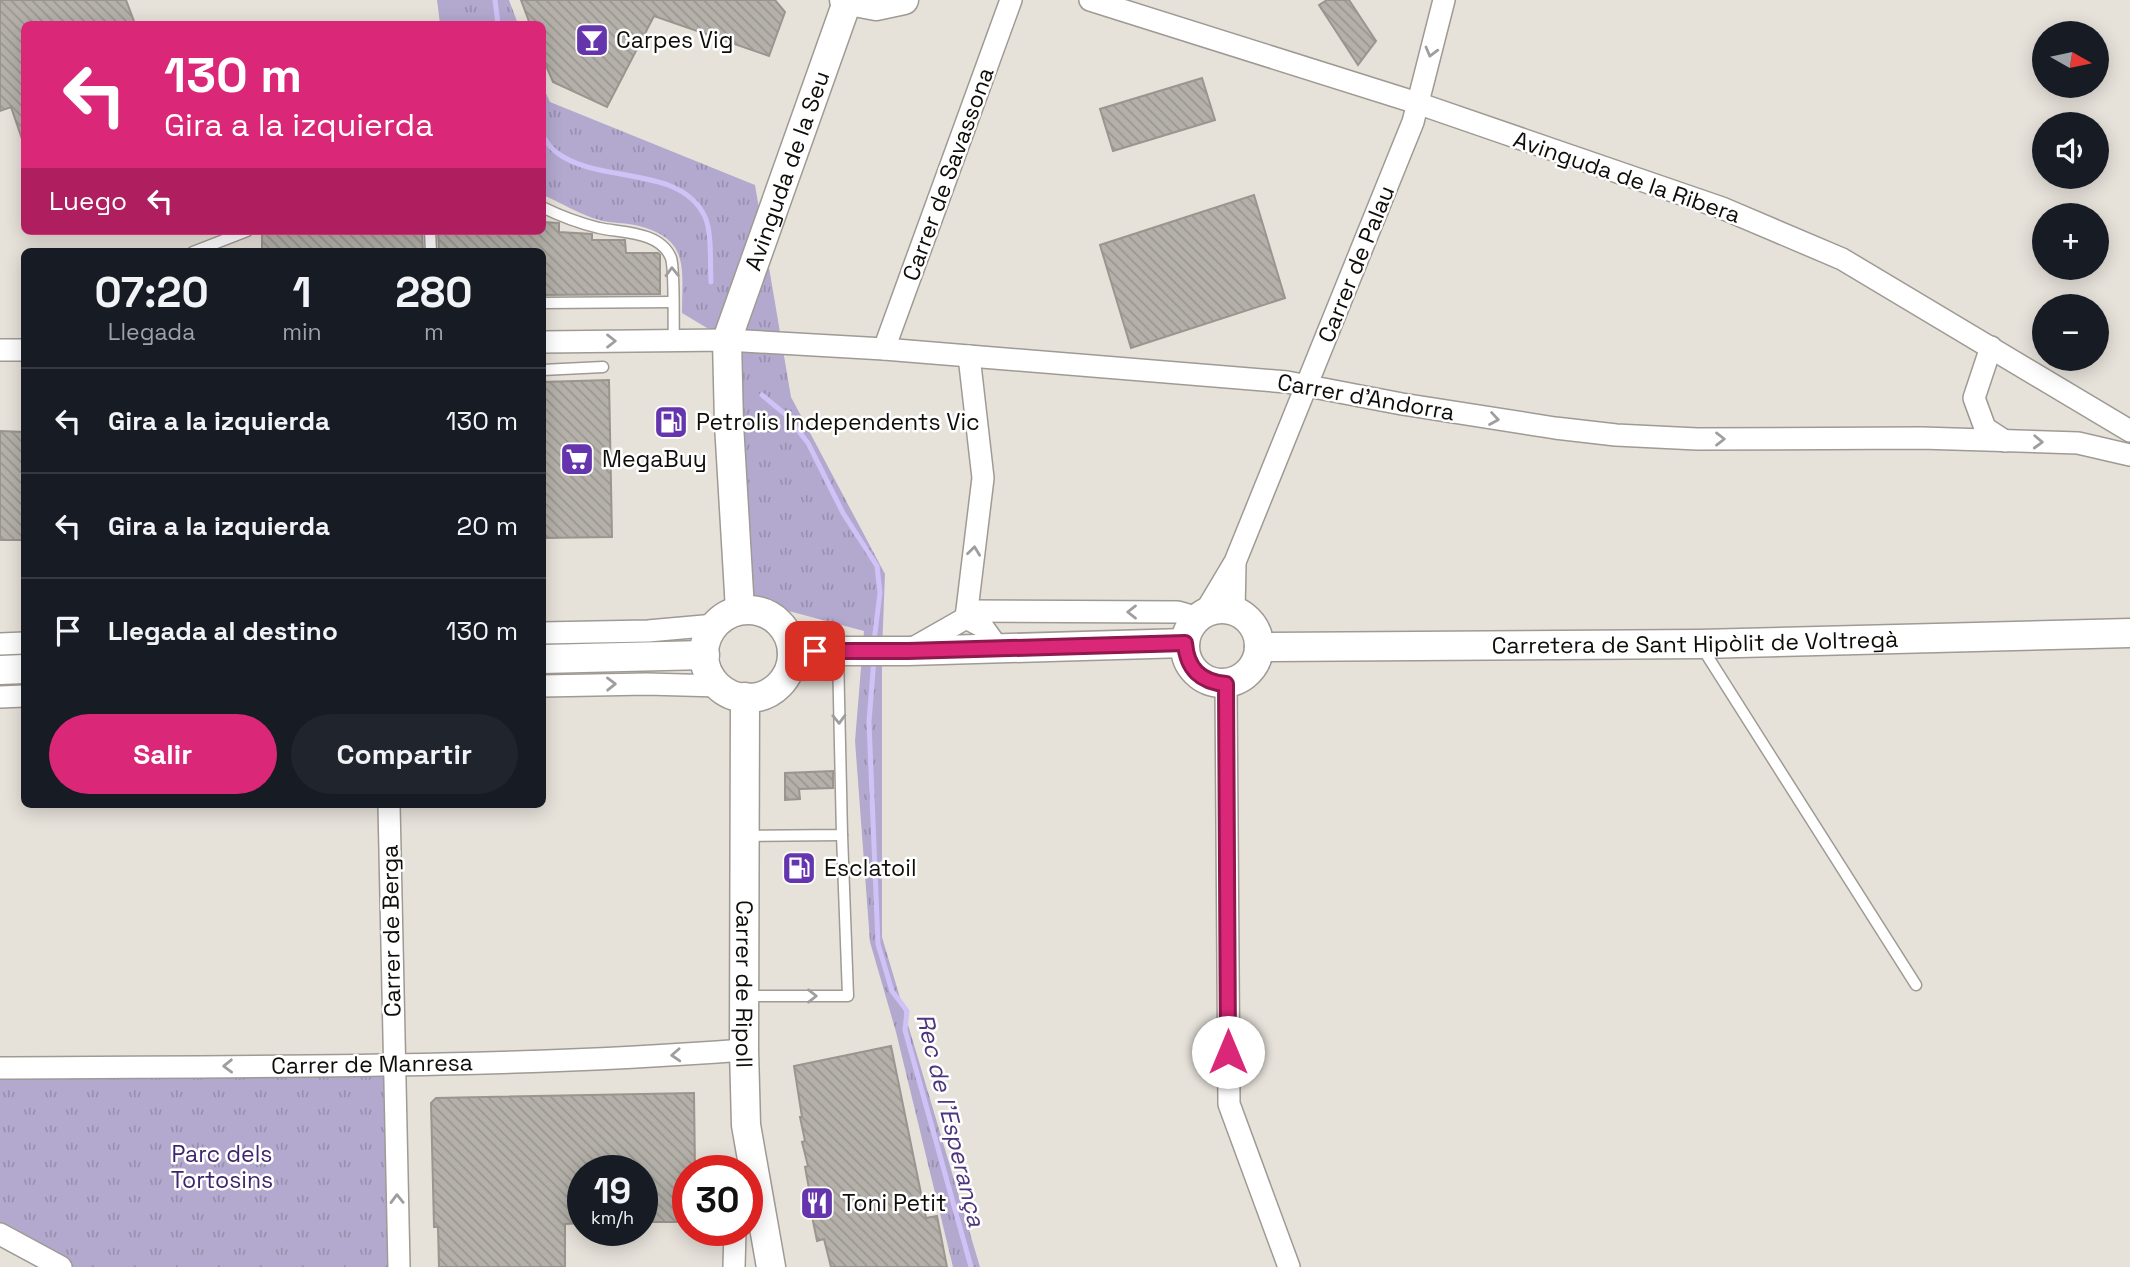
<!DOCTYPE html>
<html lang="es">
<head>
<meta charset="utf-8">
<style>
  body { margin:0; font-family:"Space Grotesk",sans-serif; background:#20242c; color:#f1f3f6; height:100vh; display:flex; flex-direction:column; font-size:26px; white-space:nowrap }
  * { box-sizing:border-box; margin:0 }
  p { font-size:23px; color:#9ea1a6 }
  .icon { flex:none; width:38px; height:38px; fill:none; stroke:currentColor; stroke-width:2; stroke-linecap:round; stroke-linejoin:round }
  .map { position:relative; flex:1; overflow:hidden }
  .sheet { position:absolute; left:21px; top:248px; width:525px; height:560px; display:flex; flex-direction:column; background:#171b24; border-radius:10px; box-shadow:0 4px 18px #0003 }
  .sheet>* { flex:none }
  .hud { position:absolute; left:21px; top:21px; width:525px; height:214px; border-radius:10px; box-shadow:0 4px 18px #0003; background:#db2777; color:#fff; overflow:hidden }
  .needle { width:46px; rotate:99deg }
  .tools { position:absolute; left:2032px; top:21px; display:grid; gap:14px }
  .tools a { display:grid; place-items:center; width:77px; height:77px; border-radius:50%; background:#171b24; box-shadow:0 4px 18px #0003; font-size:35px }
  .speed { position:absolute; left:567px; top:1155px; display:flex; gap:14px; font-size:35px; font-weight:700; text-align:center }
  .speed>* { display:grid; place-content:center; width:91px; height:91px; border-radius:50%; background:#171b24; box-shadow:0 4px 18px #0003; line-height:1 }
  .speed small { font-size:18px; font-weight:400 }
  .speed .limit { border:10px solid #d22; background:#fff; color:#111 }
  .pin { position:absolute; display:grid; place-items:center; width:60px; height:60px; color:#fff; margin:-30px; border-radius:14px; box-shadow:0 4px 10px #0006 }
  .me { position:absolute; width:77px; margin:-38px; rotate:0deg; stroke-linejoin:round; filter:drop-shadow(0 0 5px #0008) }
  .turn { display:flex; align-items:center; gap:24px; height:147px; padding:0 28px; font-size:32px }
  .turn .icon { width:91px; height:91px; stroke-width:2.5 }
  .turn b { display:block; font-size:49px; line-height:60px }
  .then { display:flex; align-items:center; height:66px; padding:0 28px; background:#0003; gap:14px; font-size:26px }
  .eta { display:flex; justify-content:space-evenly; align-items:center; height:119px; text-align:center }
  .eta b { font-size:42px; font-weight:600; line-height:49px }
  .primary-button { display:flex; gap:14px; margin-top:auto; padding:14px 28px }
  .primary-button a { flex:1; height:80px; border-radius:42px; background:#db2777; color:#fff; font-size:28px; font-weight:600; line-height:80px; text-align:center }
  .primary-button a+a { background:#20242c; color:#f1f3f6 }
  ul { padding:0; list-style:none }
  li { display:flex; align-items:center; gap:21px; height:105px; padding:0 28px; border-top:2px solid #363941 }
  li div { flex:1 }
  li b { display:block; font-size:26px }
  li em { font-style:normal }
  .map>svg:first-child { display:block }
</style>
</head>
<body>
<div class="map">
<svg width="2130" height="1267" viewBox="0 0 2130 1267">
  <defs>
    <pattern id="grass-tufts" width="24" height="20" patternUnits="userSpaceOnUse" patternTransform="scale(1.75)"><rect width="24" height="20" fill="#b3a9cf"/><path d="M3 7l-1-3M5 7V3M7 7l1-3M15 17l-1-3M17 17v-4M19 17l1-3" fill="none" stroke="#9990b0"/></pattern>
    <pattern id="building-back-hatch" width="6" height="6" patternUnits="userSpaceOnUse" patternTransform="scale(1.75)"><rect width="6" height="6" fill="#b5b1aa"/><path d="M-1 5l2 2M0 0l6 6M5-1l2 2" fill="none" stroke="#9a9791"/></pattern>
  </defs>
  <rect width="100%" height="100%" fill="#e6e2da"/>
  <g fill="url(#grass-tufts)">
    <polygon points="437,0 509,0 518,24 440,24"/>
    <path d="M542 85 550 102 755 185 791 397 885 574 882 651V937L980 1267H953L896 1032 870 942 855 741 864 631 747 600 727 340 682 313C682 266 690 238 635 225 624 223 613 223 603 221 582 216 562 203 543 195Z"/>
    <polygon points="395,1065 399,1267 61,1267 0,1234 0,1068"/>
  </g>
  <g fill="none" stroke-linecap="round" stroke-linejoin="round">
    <g stroke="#d0c2f6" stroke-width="5">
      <polyline points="495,0 498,24"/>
      <path d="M542 135C546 140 550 148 556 152 598 185 681 164 705 217 712 232 710 264 711 282"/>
      <polyline points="762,395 786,415 808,443 843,513 877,566 880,593 874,641"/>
      <polyline points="874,658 869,722 878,944 892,991 907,1011 905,1030 971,1267"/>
    </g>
  </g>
  <g fill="url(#building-back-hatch)" stroke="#9a958e" stroke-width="2">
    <polygon points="0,0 126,0 135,24 24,24 24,139 22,139 11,107 0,111"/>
    <polygon points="521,0 775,0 785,12 769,56 654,16 607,107 553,82 542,56 542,24 530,24"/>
    <polygon points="1327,0 1349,0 1376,41 1358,65 1319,5"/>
    <polygon points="1202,78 1215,120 1113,151 1100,109"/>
    <polygon points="1254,195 1285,298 1131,348 1100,245"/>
    <polygon points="542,222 559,223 559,232 592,234 592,240 625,240 626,253 658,253 660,255 660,294 542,295 542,252 439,252 438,231 542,231"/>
    <polygon points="294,231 422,231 423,252 262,252 262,232"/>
    <polygon points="609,380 612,537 542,538 542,382"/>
    <polygon points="0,431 24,432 24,540 0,540"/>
    <polygon points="833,771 833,788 799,789 800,799 785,800 785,773"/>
    <polygon points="891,1046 926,1218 937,1216 947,1267 831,1267 824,1239 817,1241 812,1216 814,1216 805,1167 808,1166 802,1142 805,1141 800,1117 802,1117 794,1066"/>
    <polygon points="694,1093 695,1171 688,1171 688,1222 642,1222 642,1171 583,1171 583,1223 565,1224 565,1267 439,1267 438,1227 434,1227 431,1103 436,1098"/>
  </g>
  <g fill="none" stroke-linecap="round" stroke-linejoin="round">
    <g stroke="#9f9a93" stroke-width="13">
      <g id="lane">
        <path d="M542 207C560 216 579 223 599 228 622 233 660 231 671 258 675 271 673 324 674 340"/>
        <polyline points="430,231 431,252"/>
        <polyline points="193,252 247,231"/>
        <polyline points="542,303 672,302"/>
        <polyline points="542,370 603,367"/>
        <polyline points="1701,646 1916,985"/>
        <polyline points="746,836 842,835 838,654"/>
        <polyline points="747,996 848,996 842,835"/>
      </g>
    </g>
    <g stroke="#9f9a93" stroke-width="24">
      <g id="street">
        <polyline points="1090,0 1417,103 1722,208 1842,259 2130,431"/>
        <polyline points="542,342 727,340 884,349 1287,382 1402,404 1555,428 1616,435 1697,439 1921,438 2078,443 2130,455"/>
        <polyline points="1991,347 1974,398 1985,428 2005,441"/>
        <polyline points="884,349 1011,0"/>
        <polyline points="0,350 24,350"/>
        <polyline points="967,611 1178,612 1199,618"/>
        <polyline points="1234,611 1235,564"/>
        <polyline points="1204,614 1235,562 1413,122 1444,0"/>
        <polyline points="966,618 983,478 969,356"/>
        <polyline points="542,633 648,631 715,625"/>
        <polyline points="0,644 24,643"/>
        <polyline points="908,651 966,618 983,627 998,648"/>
        <polyline points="1226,684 1229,1104 1289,1267"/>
        <polyline points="542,686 647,684 719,686"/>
        <polyline points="0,697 24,696"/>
        <polyline points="389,805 399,1267"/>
        <path d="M0 1068C248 1066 497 1069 744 1050"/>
        <polyline points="0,1234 61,1267"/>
        <polyline points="734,1267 735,1230"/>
      </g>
    </g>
    <g stroke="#9f9a93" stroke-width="31">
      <g id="secondary">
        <polyline points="844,0 876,6 904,0"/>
        <circle cx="1222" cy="646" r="37"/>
        <path id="s1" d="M740 610 729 424 727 340 847 2"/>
        <circle cx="748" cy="654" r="44"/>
        <path id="s2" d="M1259 647 1700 644 2130 633"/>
        <polyline points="792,651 908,651 1185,643"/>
        <polyline points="542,659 705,655"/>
        <polyline points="0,670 24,669"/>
        <path id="s3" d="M745 697 744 1050 746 1125 771 1267"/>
      </g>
    </g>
    <use href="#lane" stroke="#fff" stroke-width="10"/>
    <use href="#street" stroke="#fff" stroke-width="21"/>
    <use href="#secondary" stroke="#fff" stroke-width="28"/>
  </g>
  <defs><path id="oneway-chevron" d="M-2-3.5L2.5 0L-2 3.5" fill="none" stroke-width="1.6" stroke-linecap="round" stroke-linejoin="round" transform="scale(1.75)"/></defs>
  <g stroke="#9f9e9d">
    <use href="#oneway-chevron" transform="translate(1431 52) rotate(105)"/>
    <use href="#oneway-chevron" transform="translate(672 272) rotate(-91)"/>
    <use href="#oneway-chevron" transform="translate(611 341)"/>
    <use href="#oneway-chevron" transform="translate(1494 419) rotate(9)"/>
    <use href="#oneway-chevron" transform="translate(1720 439)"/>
    <use href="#oneway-chevron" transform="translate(2038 442) rotate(2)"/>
    <use href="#oneway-chevron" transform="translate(974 551) rotate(-83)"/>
    <use href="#oneway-chevron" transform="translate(1132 612) rotate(-180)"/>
    <use href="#oneway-chevron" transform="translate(611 684) rotate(-1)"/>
    <use href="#oneway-chevron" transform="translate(839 719) rotate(88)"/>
    <use href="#oneway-chevron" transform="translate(812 996)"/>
    <use href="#oneway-chevron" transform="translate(676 1055) rotate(177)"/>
    <use href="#oneway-chevron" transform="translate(228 1066) rotate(179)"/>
    <use href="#oneway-chevron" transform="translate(397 1199) rotate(-91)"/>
  </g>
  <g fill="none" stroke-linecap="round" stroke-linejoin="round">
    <g stroke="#8e194d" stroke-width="18">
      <path id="route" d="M815 651H908L1185 643C1187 669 1201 682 1226 684L1228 1052"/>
    </g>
    <use href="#route" stroke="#db2777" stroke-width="12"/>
  </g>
  <defs>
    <g id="bar-square" transform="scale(1.75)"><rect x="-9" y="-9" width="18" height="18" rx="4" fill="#6535ad" stroke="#fff"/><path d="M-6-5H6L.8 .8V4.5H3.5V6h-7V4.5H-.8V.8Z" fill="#fff"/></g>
    <g id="fuel-square" transform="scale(1.75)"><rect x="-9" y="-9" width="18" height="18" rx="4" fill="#6535ad" stroke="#fff"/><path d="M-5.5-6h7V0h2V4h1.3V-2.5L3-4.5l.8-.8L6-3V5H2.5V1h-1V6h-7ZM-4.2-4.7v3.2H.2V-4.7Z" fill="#fff"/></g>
    <g id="supermarket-square" transform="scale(1.75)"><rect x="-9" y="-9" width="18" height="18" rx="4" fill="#6535ad" stroke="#fff"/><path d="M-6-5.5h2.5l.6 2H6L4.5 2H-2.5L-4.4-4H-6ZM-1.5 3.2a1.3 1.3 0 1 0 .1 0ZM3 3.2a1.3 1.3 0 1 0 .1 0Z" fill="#fff"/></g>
    <g id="restaurant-square" transform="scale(1.75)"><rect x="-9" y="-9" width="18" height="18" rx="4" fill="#6535ad" stroke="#fff"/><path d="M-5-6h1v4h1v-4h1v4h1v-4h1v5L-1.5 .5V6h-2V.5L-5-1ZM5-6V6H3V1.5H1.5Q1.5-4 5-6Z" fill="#fff"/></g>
  </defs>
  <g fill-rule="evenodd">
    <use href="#bar-square" x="592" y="40"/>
    <use href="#fuel-square" x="671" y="422"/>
    <use href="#supermarket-square" x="577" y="459"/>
    <use href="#fuel-square" x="799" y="868"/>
    <use href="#restaurant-square" x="817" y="1203"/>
  </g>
  <g text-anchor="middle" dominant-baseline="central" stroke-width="5" stroke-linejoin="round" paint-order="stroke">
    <g font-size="23" fill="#0e0d0a" stroke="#fff" text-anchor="start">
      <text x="616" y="40">Carpes Vig</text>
      <text x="696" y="422">Petrolis Independents Vic</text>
      <text x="602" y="459">MegaBuy</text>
      <text x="824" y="868">Esclatoil</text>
      <text x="842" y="1203">Toni Petit</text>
    </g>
    <g font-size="23" fill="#0e0d0a" stroke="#fff">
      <text stroke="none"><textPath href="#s1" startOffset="450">Avinguda de la Seu</textPath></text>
      <text transform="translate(948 174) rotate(-70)">Carrer de Savassona</text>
      <text transform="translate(1627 177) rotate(19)">Avinguda de la Ribera</text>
      <text transform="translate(1356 264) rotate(-68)">Carrer de Palau</text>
      <text transform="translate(1366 397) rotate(10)">Carrer d'Andorra</text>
      <text stroke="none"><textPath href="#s2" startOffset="436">Carretera de Sant Hipòlit de Voltregà</textPath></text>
      <text transform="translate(391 931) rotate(-91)">Carrer de Berga</text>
      <text stroke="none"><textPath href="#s3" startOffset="287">Carrer de Ripoll</textPath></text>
      <text transform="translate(372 1064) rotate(-1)">Carrer de Manresa</text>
    </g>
    <g font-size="23" fill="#40246d" stroke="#fff">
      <text x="222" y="1154">Parc dels<tspan x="222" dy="26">Tortosins</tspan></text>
    </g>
    <g font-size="24" font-style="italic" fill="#4e347e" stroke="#fff">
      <text transform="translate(951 1120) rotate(76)">Rec de l'Esperança</text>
    </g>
  </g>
</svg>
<div class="tools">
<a><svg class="needle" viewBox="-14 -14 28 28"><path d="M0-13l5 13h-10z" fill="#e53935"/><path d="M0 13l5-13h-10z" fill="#9ea1a6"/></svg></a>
<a><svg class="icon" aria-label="sound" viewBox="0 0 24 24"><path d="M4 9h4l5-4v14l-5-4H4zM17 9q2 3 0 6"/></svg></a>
<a>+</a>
<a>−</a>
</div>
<div class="speed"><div>19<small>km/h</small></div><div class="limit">30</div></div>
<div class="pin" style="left:815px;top:651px;background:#d93025"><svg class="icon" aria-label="arrive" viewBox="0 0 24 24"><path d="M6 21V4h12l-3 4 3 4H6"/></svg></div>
<svg class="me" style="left:1228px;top:1052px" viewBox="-20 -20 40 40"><circle r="19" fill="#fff"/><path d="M0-13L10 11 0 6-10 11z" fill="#db2777"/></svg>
<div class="hud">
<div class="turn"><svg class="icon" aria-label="left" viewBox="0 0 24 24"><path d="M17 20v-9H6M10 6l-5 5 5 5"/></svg><div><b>130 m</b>Gira a la izquierda</div></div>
<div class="then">Luego<svg class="icon" aria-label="left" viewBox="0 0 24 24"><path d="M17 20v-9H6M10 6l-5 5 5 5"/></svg></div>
</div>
<section class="sheet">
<div class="eta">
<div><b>07:20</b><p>Llegada</p></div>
<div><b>1</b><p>min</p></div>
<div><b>280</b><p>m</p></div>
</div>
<ul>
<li><svg class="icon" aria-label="left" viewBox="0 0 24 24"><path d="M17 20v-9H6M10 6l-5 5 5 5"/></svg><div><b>Gira a la izquierda</b></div><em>130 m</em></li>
<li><svg class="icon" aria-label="left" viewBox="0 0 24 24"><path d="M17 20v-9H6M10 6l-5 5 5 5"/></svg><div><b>Gira a la izquierda</b></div><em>20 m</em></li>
<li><svg class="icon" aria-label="arrive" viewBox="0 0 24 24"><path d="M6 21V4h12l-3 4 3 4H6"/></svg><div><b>Llegada al destino</b></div><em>130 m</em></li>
</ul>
<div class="primary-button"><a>Salir</a><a>Compartir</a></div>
</section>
</div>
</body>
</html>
